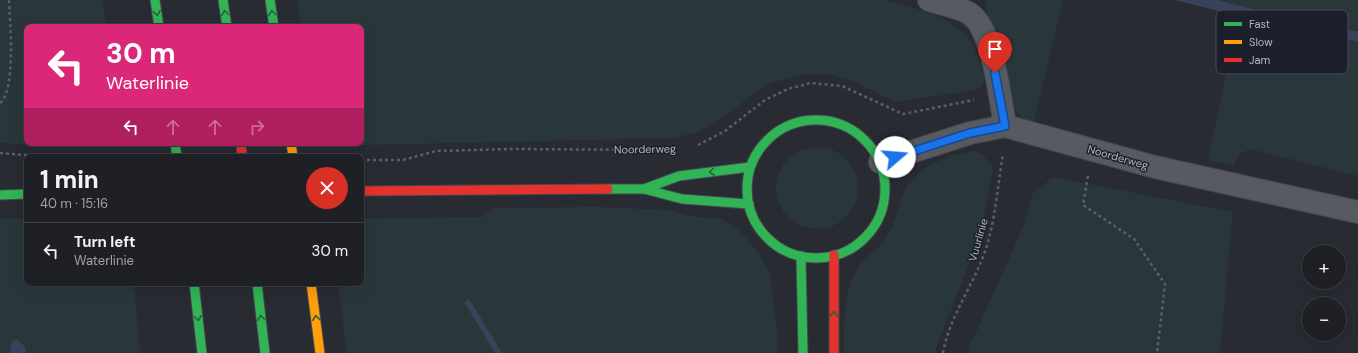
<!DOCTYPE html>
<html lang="en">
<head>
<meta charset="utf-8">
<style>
  body { margin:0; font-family:"DM Sans",sans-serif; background:#2b2d32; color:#f1f3f6; height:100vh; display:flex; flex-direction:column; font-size:15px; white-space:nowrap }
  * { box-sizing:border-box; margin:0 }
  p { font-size:13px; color:#a1a3a7 }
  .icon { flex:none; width:22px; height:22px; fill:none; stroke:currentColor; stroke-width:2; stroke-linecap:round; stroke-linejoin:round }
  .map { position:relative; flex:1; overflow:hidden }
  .sheet { position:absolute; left:24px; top:154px; width:340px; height:132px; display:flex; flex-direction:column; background:#1e2026; border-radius:8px; box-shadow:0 4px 16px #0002,0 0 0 1px #3c3e43 }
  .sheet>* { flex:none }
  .banner { position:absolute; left:24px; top:24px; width:340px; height:122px; border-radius:8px; box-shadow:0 4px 16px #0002,0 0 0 1px #3c3e43; background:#db2777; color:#fff; overflow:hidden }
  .fabs { position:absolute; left:1302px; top:245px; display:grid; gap:8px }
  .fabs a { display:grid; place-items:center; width:44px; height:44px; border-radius:50%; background:#1e2026; box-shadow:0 4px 16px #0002,0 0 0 1px #3c3e43; font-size:20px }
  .pin { position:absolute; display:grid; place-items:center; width:34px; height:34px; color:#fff; margin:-41px -17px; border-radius:50% 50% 50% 0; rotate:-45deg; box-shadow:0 0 4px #0007 }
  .pin .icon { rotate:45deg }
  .me { position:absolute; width:44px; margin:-22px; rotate:72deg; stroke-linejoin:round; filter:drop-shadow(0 0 3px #0008) }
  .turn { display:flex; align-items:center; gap:14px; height:84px; padding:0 16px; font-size:18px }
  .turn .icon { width:52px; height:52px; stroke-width:2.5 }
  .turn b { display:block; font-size:28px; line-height:34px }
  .lanes { display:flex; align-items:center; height:38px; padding:0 16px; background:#0003; justify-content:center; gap:20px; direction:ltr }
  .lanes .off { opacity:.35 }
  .round { display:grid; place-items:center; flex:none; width:42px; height:42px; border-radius:21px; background:#2b2d32 }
  .head { display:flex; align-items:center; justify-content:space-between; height:68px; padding:0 16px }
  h1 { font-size:24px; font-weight:800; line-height:30px }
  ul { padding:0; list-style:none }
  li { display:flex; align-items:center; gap:12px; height:56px; padding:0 16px; border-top:1px solid #3c3e43 }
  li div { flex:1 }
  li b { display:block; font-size:15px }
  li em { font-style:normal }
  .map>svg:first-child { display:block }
</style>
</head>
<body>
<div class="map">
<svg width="1358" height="353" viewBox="0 0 1358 353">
  <rect width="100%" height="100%" fill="#282b32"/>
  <g fill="#29373b">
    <polygon points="0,0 103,0 106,27 27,27 27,143 121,143 121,148 0,143"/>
    <path d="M298 0H885C916 9 957 16 974 47 979 57 981 69 985 80L982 86 976 90 895 102 856 82 832 75 803 74 769 84 748 98 726 116 698 132 673 138 321 146 320 143H361V27H301Z"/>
    <path d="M986 0H1063L1033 126C1001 111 1011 68 1000 40 998 33 990 26 988 19 986 13 987 6 986 0Z"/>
    <polygon points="1217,0 1358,0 1358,31 1333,29"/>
    <polygon points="1238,16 1358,42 1358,176 1250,149 1238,155 1234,166 1208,160"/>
    <circle cx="817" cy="188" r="41"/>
    <path d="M973 151 982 154 993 167 980 237 934 353H844C844 326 843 288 860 265 869 253 883 246 889 233 896 221 898 206 904 193 916 166 945 156 973 151Z"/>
    <polygon points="1053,177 1233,212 1220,353 969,353 969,348 1024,225 1033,193"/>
    <polygon points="597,207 669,210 688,216 721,219 739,230 758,252 770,273 777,331 778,353 347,353 338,283 361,283 361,219 483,217 492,208"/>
    <polygon points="0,219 27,219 27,283 134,283 140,353 0,353"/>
  </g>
  <g fill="#38425a">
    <polygon points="1175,0 1217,0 1333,29 1358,31 1358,42 1238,16"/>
    <polygon points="468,299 471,302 502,353 495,353 466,305 464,303"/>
    <polygon points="17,339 25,347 26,353 10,353 12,342"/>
  </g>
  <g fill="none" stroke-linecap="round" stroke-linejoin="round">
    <g stroke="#46474d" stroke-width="24">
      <g id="street">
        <path d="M929 0C940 4 960 7 970 14 993 29 1000 99 1005 126"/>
        <polyline points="880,162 970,133 1005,126 1155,167 1358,212"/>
      </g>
    </g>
    <g stroke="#45484f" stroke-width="11">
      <g id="fast">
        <polyline points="155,0 159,27"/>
        <polyline points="223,0 227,27"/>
        <polyline points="270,0 274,27"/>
        <circle cx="816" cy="189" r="69"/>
        <polyline points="175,143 177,157"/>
        <polyline points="608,189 644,189 682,199 749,204"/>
        <polyline points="644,189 679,176 750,167"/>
        <polyline points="0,195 27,194"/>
        <polyline points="801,256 803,353"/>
        <polyline points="194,283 202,353"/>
        <polyline points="257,283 265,353"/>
      </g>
    </g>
    <g stroke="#45484f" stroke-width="11">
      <g id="slow">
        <polyline points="291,143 293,157"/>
        <polyline points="311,283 320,353"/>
      </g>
    </g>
    <g stroke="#45484f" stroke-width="11">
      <g id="jam">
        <polyline points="241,143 242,157"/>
        <polyline points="361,191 608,189"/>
        <polyline points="834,255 834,353"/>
      </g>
    </g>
    <g stroke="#5c5e65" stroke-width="2.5" stroke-dasharray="3 3" stroke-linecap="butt">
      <path d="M0 103C16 90 10 21 9 0"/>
      <polyline points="698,145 725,131 765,100 788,89 811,83 842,86 903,114 974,100"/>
      <polyline points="0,153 50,157"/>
      <polyline points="361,160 403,160 436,151 512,149 669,150"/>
      <polyline points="1088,176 1083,205 1134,239 1165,284 1157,353"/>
      <path d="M943 353C948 322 969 291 981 262 995 229 997 189 1003 154"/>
    </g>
    <use href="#street" stroke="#575a61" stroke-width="22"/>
    <use href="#fast" stroke="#30b455" stroke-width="9"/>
    <use href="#slow" stroke="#ff9f0a" stroke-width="9"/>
    <use href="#jam" stroke="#e5322d" stroke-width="9"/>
  </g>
  <defs><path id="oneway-chevron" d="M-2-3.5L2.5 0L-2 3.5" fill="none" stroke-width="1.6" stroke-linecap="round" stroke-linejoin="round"/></defs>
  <g stroke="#25633e">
    <use href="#oneway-chevron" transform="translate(157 13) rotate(82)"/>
    <use href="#oneway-chevron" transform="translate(225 13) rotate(-98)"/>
    <use href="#oneway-chevron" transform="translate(272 13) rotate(-98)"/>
    <use href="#oneway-chevron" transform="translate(712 172) rotate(173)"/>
    <use href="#oneway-chevron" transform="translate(834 314) rotate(-90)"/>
    <use href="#oneway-chevron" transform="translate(198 318) rotate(83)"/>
    <use href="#oneway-chevron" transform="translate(261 318) rotate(-97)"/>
    <use href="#oneway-chevron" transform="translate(316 318) rotate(-97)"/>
  </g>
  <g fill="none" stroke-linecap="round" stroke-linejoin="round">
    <g stroke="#114b97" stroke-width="10">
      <polyline id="route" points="895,157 970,133 1005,126 995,73"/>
    </g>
    <use href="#route" stroke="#1a73e8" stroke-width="7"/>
  </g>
  <g text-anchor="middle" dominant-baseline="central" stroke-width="3" stroke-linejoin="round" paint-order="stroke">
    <g font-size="11" fill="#b1b6c4" stroke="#1c202c">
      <text transform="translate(645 149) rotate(-1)">Noorderweg</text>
      <text transform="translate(1118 157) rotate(16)">Noorderweg</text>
      <text transform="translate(978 240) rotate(-74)">Vuurlinie</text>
    </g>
  </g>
  <rect x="1216" y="10" width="132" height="64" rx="6" fill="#1c202c" stroke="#494d5a" stroke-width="1"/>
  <rect x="1224" y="22" width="18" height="4" fill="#30b455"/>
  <rect x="1224" y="40" width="18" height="4" fill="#ff9f0a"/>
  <rect x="1224" y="58" width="18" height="4" fill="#e5322d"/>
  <g font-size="11" fill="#b1b6c4">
    <text x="1249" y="28">Fast</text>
    <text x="1249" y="46">Slow</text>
    <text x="1249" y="64">Jam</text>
  </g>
</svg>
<div class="fabs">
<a>+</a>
<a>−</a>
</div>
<div class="pin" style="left:995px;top:73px;background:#d93025"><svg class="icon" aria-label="arrive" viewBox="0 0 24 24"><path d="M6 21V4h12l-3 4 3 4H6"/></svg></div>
<svg class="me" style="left:895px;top:157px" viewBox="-20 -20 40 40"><circle r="19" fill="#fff"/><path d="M0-13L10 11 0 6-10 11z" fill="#1a73e8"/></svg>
<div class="banner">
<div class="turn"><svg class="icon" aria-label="left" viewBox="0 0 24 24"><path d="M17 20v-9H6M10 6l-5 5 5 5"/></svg><div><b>30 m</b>Waterlinie</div></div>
<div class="lanes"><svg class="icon" aria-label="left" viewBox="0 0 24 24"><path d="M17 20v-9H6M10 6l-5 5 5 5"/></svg><svg class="icon off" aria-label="ahead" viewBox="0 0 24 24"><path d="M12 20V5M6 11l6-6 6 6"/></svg><svg class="icon off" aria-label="ahead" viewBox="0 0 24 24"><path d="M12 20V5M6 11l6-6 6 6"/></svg><svg class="icon off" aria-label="right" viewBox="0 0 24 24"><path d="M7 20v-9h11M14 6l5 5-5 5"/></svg></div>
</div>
<section class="sheet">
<div class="head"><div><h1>1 min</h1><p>40 m · 15:16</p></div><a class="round" style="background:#d93025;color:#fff"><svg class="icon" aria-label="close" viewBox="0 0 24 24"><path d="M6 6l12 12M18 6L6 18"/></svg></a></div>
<ul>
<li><svg class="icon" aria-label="left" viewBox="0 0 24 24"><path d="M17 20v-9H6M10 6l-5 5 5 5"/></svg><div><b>Turn left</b><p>Waterlinie</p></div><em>30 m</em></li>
</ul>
</section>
</div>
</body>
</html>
